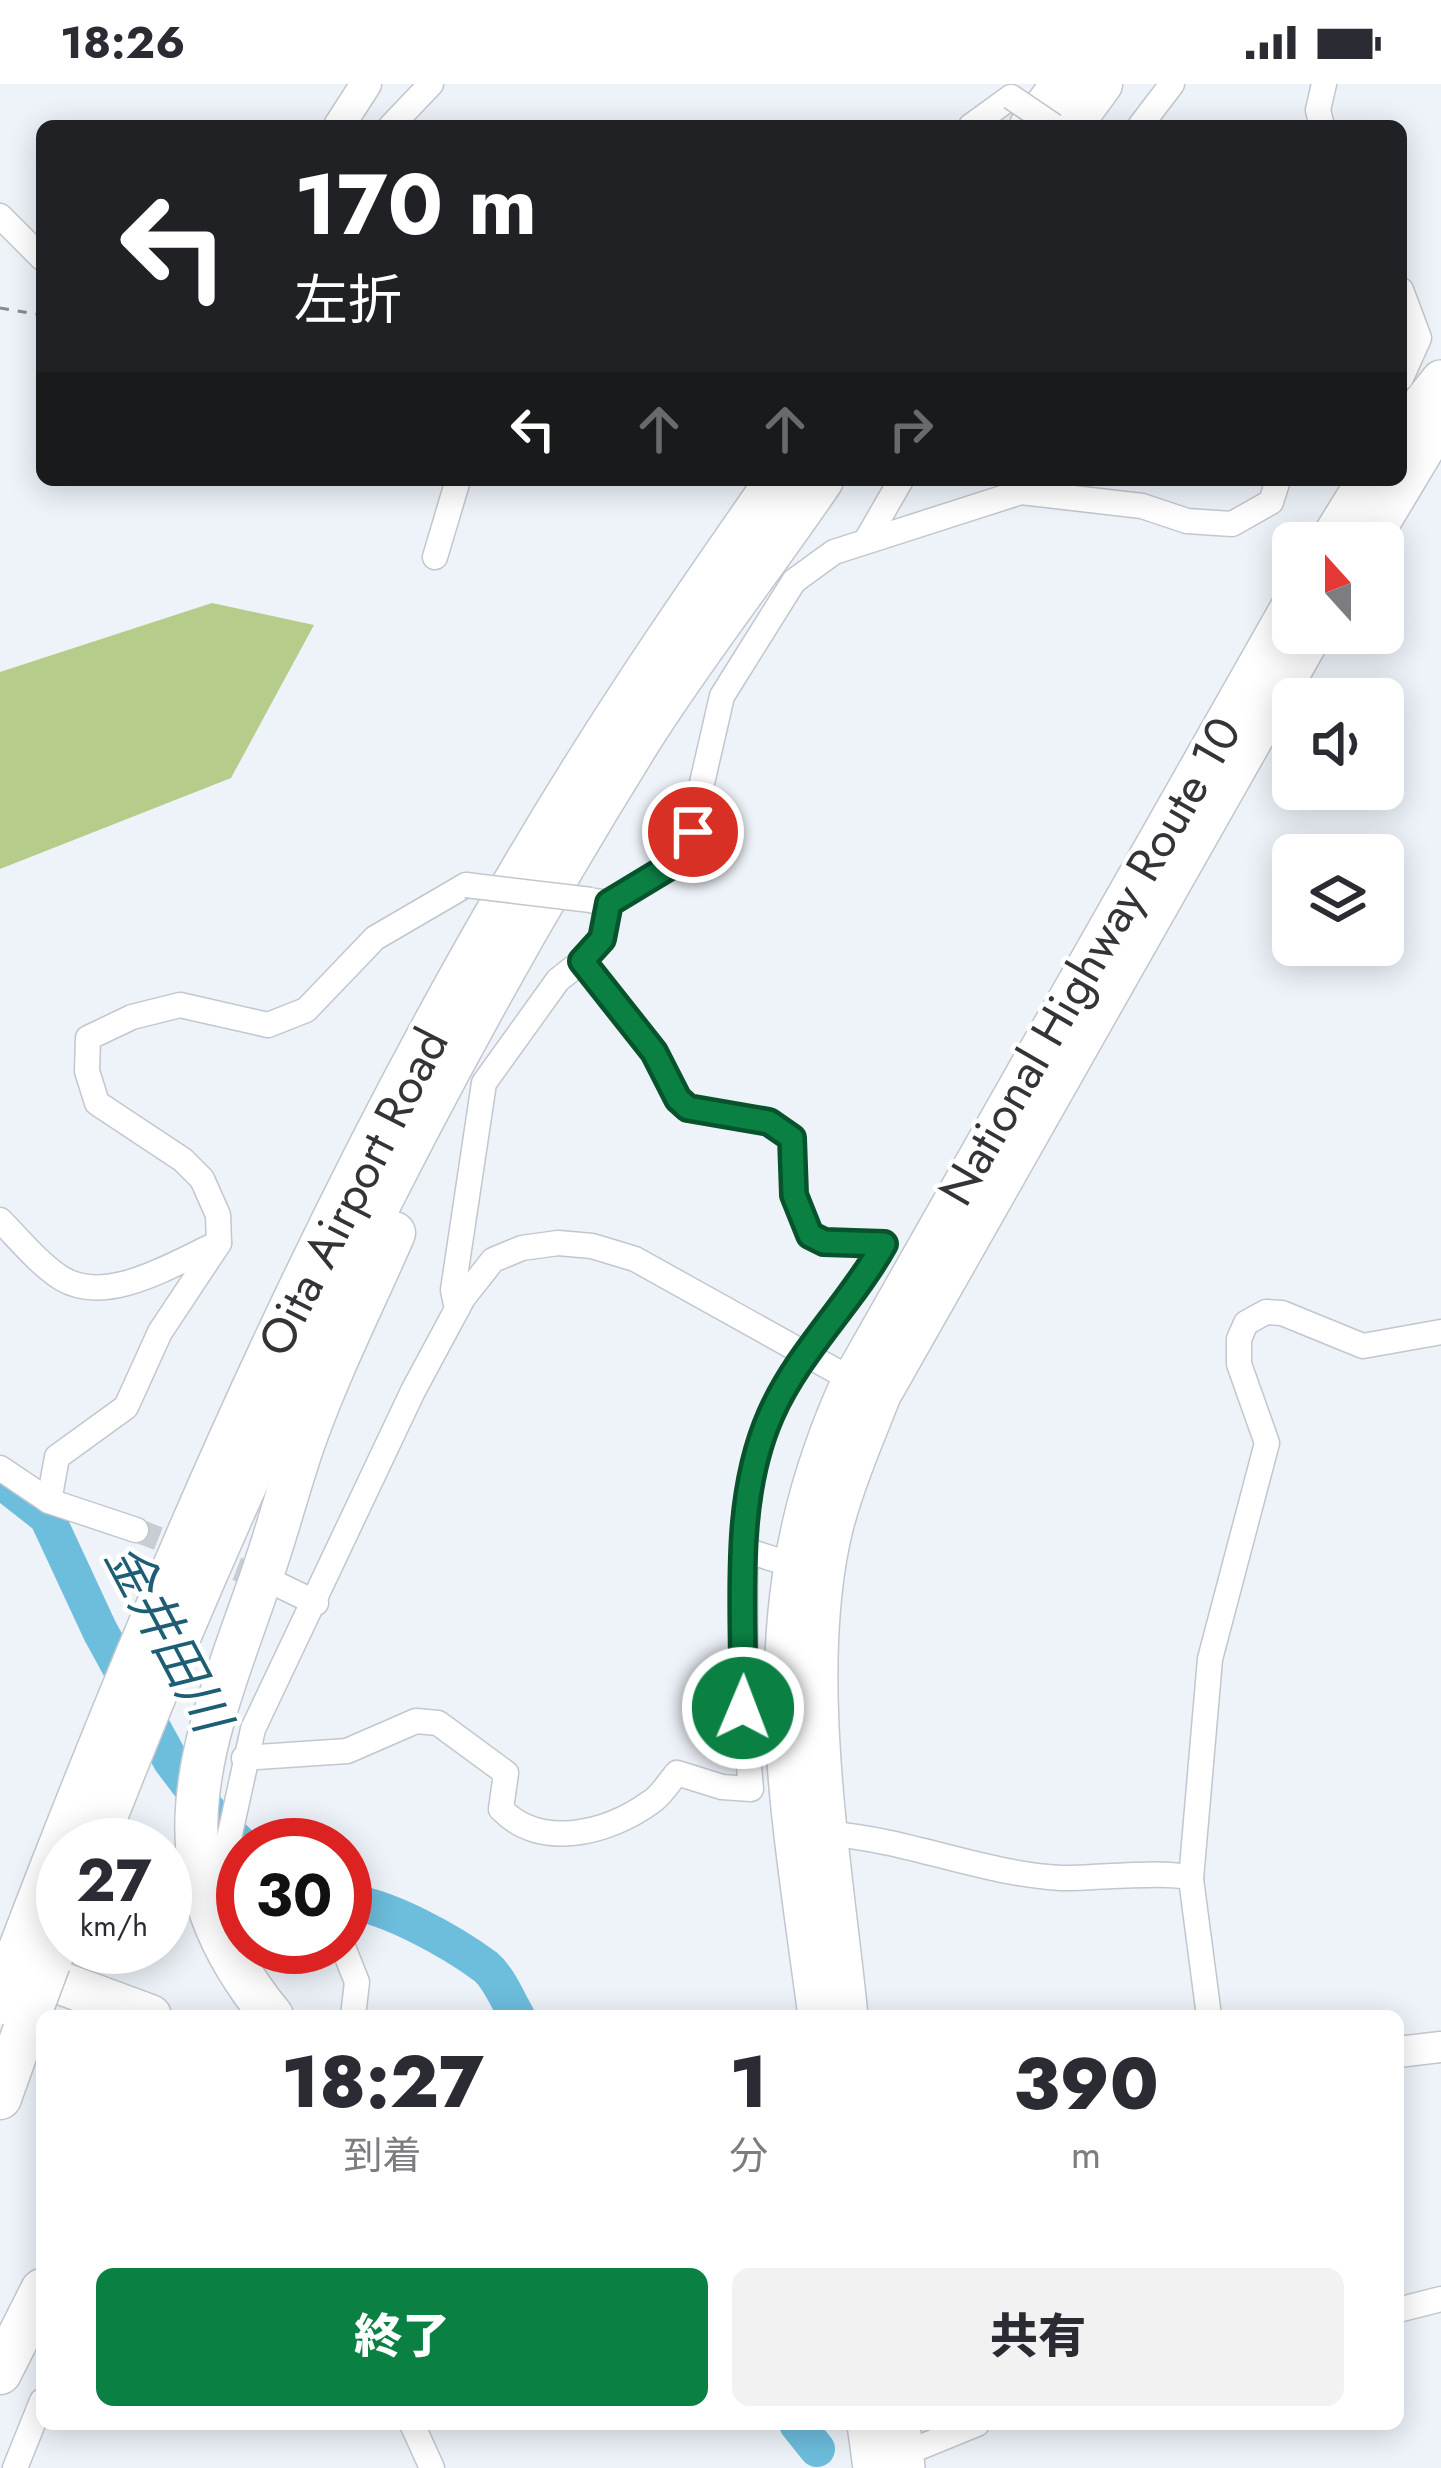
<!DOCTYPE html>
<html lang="ja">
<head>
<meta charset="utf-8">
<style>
  body { margin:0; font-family:Jost,"Noto Sans JP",sans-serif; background:#f2f2f3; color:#2b2b33; height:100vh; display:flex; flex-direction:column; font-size:45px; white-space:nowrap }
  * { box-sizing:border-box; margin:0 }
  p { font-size:39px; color:#7c7c81 }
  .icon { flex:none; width:66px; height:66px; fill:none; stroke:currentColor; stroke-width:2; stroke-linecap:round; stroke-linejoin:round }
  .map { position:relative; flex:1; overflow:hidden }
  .side { position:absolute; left:36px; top:1926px; width:1368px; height:420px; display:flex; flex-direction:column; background:#fff; border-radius:18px; box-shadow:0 6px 30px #0003 }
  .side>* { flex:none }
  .top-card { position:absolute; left:36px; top:36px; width:1371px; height:366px; border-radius:18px; box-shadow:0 6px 30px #0003; background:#202124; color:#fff; overflow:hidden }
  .needle { width:78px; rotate:339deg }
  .fabs { position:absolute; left:1272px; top:438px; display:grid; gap:24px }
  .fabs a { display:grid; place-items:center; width:132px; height:132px; border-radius:18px; background:#fff; box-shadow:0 6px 30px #0003; font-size:60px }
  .speed { position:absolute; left:36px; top:1734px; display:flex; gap:24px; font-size:60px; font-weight:700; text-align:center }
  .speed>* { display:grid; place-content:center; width:156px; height:156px; border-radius:50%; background:#fff; box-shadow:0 6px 30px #0003; line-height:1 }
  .speed small { font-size:30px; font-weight:400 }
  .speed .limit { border:18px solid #d22; background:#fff; color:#111 }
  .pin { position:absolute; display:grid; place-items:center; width:102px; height:102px; color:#fff; margin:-51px; border:6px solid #fff; border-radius:50%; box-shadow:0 3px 12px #0007 }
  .me { position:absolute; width:132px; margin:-66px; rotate:1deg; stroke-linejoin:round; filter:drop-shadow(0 0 9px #0008) }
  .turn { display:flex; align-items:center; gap:42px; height:252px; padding:0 60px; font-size:54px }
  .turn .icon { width:156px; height:156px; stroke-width:2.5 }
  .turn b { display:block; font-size:84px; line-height:102px }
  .lanes { display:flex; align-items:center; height:114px; padding:0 60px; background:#0003; justify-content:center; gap:60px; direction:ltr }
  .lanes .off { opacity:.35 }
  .eta { display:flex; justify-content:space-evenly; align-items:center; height:204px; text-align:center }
  .eta b { font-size:72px; font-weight:800; line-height:84px }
  .button { display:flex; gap:24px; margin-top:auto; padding:24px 60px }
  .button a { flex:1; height:138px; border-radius:18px; background:#0b8043; color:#fff; font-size:48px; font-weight:800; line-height:138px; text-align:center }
  .button a+a { background:#f2f2f3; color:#2b2b33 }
  .status { display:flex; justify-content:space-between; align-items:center; height:84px; padding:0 60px; background:#fff; direction:ltr }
  .status svg { height:33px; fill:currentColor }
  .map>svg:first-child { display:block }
</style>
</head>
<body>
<div class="status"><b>18:26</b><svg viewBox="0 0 49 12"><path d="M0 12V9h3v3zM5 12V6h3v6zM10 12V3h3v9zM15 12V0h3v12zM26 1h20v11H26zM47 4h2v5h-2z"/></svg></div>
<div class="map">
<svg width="1441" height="2384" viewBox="0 0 1441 2384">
  <rect width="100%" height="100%" fill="#eef3fa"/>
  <polygon fill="#b6cc8b" points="212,519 314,541 231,694 0,785 0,588"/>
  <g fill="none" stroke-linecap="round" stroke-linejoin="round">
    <g stroke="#6dbddd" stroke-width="36">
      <polyline points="0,1396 47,1433 100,1547 171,1677 214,1734 243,1763"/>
      <path d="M345 1818C384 1819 454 1859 486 1883 499 1894 508 1917 517 1932"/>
      <polyline points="797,2340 817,2365"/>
    </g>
    <polyline stroke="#c8cdd3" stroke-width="24" stroke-dasharray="24 12" stroke-linecap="butt" points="136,1446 268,1497"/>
    <g stroke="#c2c6ce" stroke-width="27">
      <g id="minor">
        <polyline points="391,42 431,0"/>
        <polyline points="971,42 1011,13"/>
        <polyline points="1140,42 1172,0"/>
        <polyline points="1322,42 1318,26 1324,0"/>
        <polyline points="0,132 42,174"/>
        <polyline points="1401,206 1419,254 1401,294"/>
        <polyline points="867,455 901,396"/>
        <polyline points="435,473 458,396"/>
        <polyline points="594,817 609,819 685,773 722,612 794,497 834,468 1021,408 1142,422 1187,437 1232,440 1271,418 1278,396"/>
        <path d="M0 1136C19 1155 38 1179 61 1194 108 1223 175 1178 219 1159"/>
        <polyline points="457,1225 453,1206 484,999 558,896 582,877"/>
        <polyline points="0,1384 49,1417 136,1446"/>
        <polyline points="49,1417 57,1373 126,1323 160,1248 219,1159 218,1131 202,1095 183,1076 97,1019 87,987 88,954 132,933 180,921 268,941 306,926 375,854 466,801"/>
        <polyline points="745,1466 805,1485"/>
        <polyline points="279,1501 316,1519"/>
        <path d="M244 1674 347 1667 416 1637 438 1639 506 1689 501 1725C540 1766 607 1750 651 1718 661 1712 669 1698 677 1689L722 1703 751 1705C745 1646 745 1589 745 1529 745 1461 742 1393 771 1329 799 1267 851 1219 884 1160L825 1158 810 1151 795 1111 792 1054 769 1038 688 1024 678 1015 654 968 582 877 602 855 609 819"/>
        <path d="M831 1750C909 1756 984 1790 1061 1794 1090 1795 1174 1785 1191 1795"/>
        <polyline points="243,1813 231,1796 226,1768 253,1645 413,1307 463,1214 493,1176 522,1164 558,1159 592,1162 635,1175 863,1302"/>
        <polyline points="343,1863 357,1898 353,1932"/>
        <polyline points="1209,1932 1191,1795 1210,1575 1267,1359 1239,1280 1239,1255 1246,1239 1266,1228 1282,1229 1363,1262 1441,1248"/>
        <polyline points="1398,2226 1441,2215"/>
        <polyline points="412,2340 432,2384"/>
        <polyline points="896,2373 977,2340"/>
        <polyline points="15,2384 42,2317"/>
      </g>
    </g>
    <g stroke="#c2c6ce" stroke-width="33">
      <g id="tertiary">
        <polyline points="339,42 366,0"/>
        <polyline points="1398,1968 1441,1963"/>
      </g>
    </g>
    <g stroke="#c2c6ce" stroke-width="42">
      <g id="trunk">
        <polyline points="1401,346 1441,296"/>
        <polyline points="1328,459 1367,396"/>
        <polyline points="1368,459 1441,337"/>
        <path d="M818 1932C787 1697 748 1522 852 1296L1293 519"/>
        <path d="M848 1932C833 1783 797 1585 834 1440 846 1396 864 1354 881 1311L1313 549"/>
        <polyline points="867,2340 873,2384"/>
        <polyline points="900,2340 905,2384"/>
      </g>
    </g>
    <g stroke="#c2c6ce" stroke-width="45">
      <g id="motorway">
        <polyline points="1031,42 1063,0"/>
        <polyline points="1070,42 1101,0"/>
        <path d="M95 1761C243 1380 423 1004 640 656 696 567 763 483 822 396"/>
        <path d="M19 1867C174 1462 350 1058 580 690 642 590 710 492 777 396"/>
        <polyline points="49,1879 63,1843"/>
        <polyline points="12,1881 150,1932"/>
        <path d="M272 1932C143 1776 206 1654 263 1488 278 1445 289 1401 304 1358 329 1287 364 1218 394 1149"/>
        <polyline points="0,2014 30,1930"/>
        <polyline points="0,2289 42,2206"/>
      </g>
    </g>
    <polyline stroke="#888b90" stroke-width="3" stroke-dasharray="9 9" stroke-linecap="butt" points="0,224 42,231"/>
    <use href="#minor" stroke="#fff" stroke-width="24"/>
    <use href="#tertiary" stroke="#fff" stroke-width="30"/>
    <use href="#trunk" stroke="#fff" stroke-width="39"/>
    <use href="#motorway" stroke="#fff" stroke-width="42"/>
    <g stroke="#c2c6ce" stroke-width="27" stroke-linecap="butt">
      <g id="minor-bridge">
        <polyline points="1011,13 1054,42"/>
        <polyline points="466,801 591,816"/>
      </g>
    </g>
    <g stroke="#c2c6ce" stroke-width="45" stroke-linecap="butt">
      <g id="motorway-bridge">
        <polyline points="1,1919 19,1867"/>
        <polyline points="30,1930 49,1879"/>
      </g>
    </g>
    <use href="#minor-bridge" stroke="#fff" stroke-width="24"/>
    <use href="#motorway-bridge" stroke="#fff" stroke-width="42"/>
  </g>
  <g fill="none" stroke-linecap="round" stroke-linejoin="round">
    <g stroke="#07532c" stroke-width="30">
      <path id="route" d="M693 748 685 773 609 819 602 855 582 877 654 968 678 1015 688 1024 769 1038 792 1054 794 1111 810 1151 824 1158 884 1160C851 1219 799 1267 771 1330 731 1420 745 1528 743 1624"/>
    </g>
    <use href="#route" stroke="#0b8043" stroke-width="21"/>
  </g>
  <g text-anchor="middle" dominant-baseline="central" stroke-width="9" stroke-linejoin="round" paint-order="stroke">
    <g font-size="48" fill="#323437" stroke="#fff">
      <text transform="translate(1090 877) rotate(-60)">National Highway Route 10</text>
      <text transform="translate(353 1108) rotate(-63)">Oita Airport Road</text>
    </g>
    <g font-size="51" font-style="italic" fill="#1e5e74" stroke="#fff">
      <text transform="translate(168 1553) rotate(62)">金井田川</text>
    </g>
  </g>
</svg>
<div class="fabs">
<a><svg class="needle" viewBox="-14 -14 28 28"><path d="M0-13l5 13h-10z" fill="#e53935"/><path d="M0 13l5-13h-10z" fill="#7c7c81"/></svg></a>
<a><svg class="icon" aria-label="sound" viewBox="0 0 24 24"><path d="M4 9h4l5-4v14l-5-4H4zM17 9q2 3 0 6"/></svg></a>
<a><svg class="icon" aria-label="layers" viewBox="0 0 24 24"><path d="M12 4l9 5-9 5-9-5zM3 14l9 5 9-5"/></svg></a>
</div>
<div class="speed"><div>27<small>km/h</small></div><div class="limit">30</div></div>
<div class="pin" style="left:693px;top:748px;background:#d93025"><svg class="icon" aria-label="arrive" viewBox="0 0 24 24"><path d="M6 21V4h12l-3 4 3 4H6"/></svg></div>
<svg class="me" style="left:743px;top:1624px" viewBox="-20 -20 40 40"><circle r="17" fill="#0b8043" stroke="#fff" stroke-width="3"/><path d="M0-11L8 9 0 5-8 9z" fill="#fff"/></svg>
<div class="top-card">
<div class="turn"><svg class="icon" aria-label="left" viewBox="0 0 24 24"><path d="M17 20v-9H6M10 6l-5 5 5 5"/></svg><div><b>170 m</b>左折</div></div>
<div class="lanes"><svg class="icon" aria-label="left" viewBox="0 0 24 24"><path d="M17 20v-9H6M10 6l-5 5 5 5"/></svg><svg class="icon off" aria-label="ahead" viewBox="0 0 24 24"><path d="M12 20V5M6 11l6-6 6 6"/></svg><svg class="icon off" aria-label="ahead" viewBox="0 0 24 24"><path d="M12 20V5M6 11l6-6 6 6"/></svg><svg class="icon off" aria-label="right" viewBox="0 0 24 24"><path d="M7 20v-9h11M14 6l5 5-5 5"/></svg></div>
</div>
<section class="side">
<div class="eta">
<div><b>18:27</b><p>到着</p></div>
<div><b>1</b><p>分</p></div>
<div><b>390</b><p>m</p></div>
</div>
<div class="button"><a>終了</a><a>共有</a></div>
</section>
</div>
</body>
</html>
